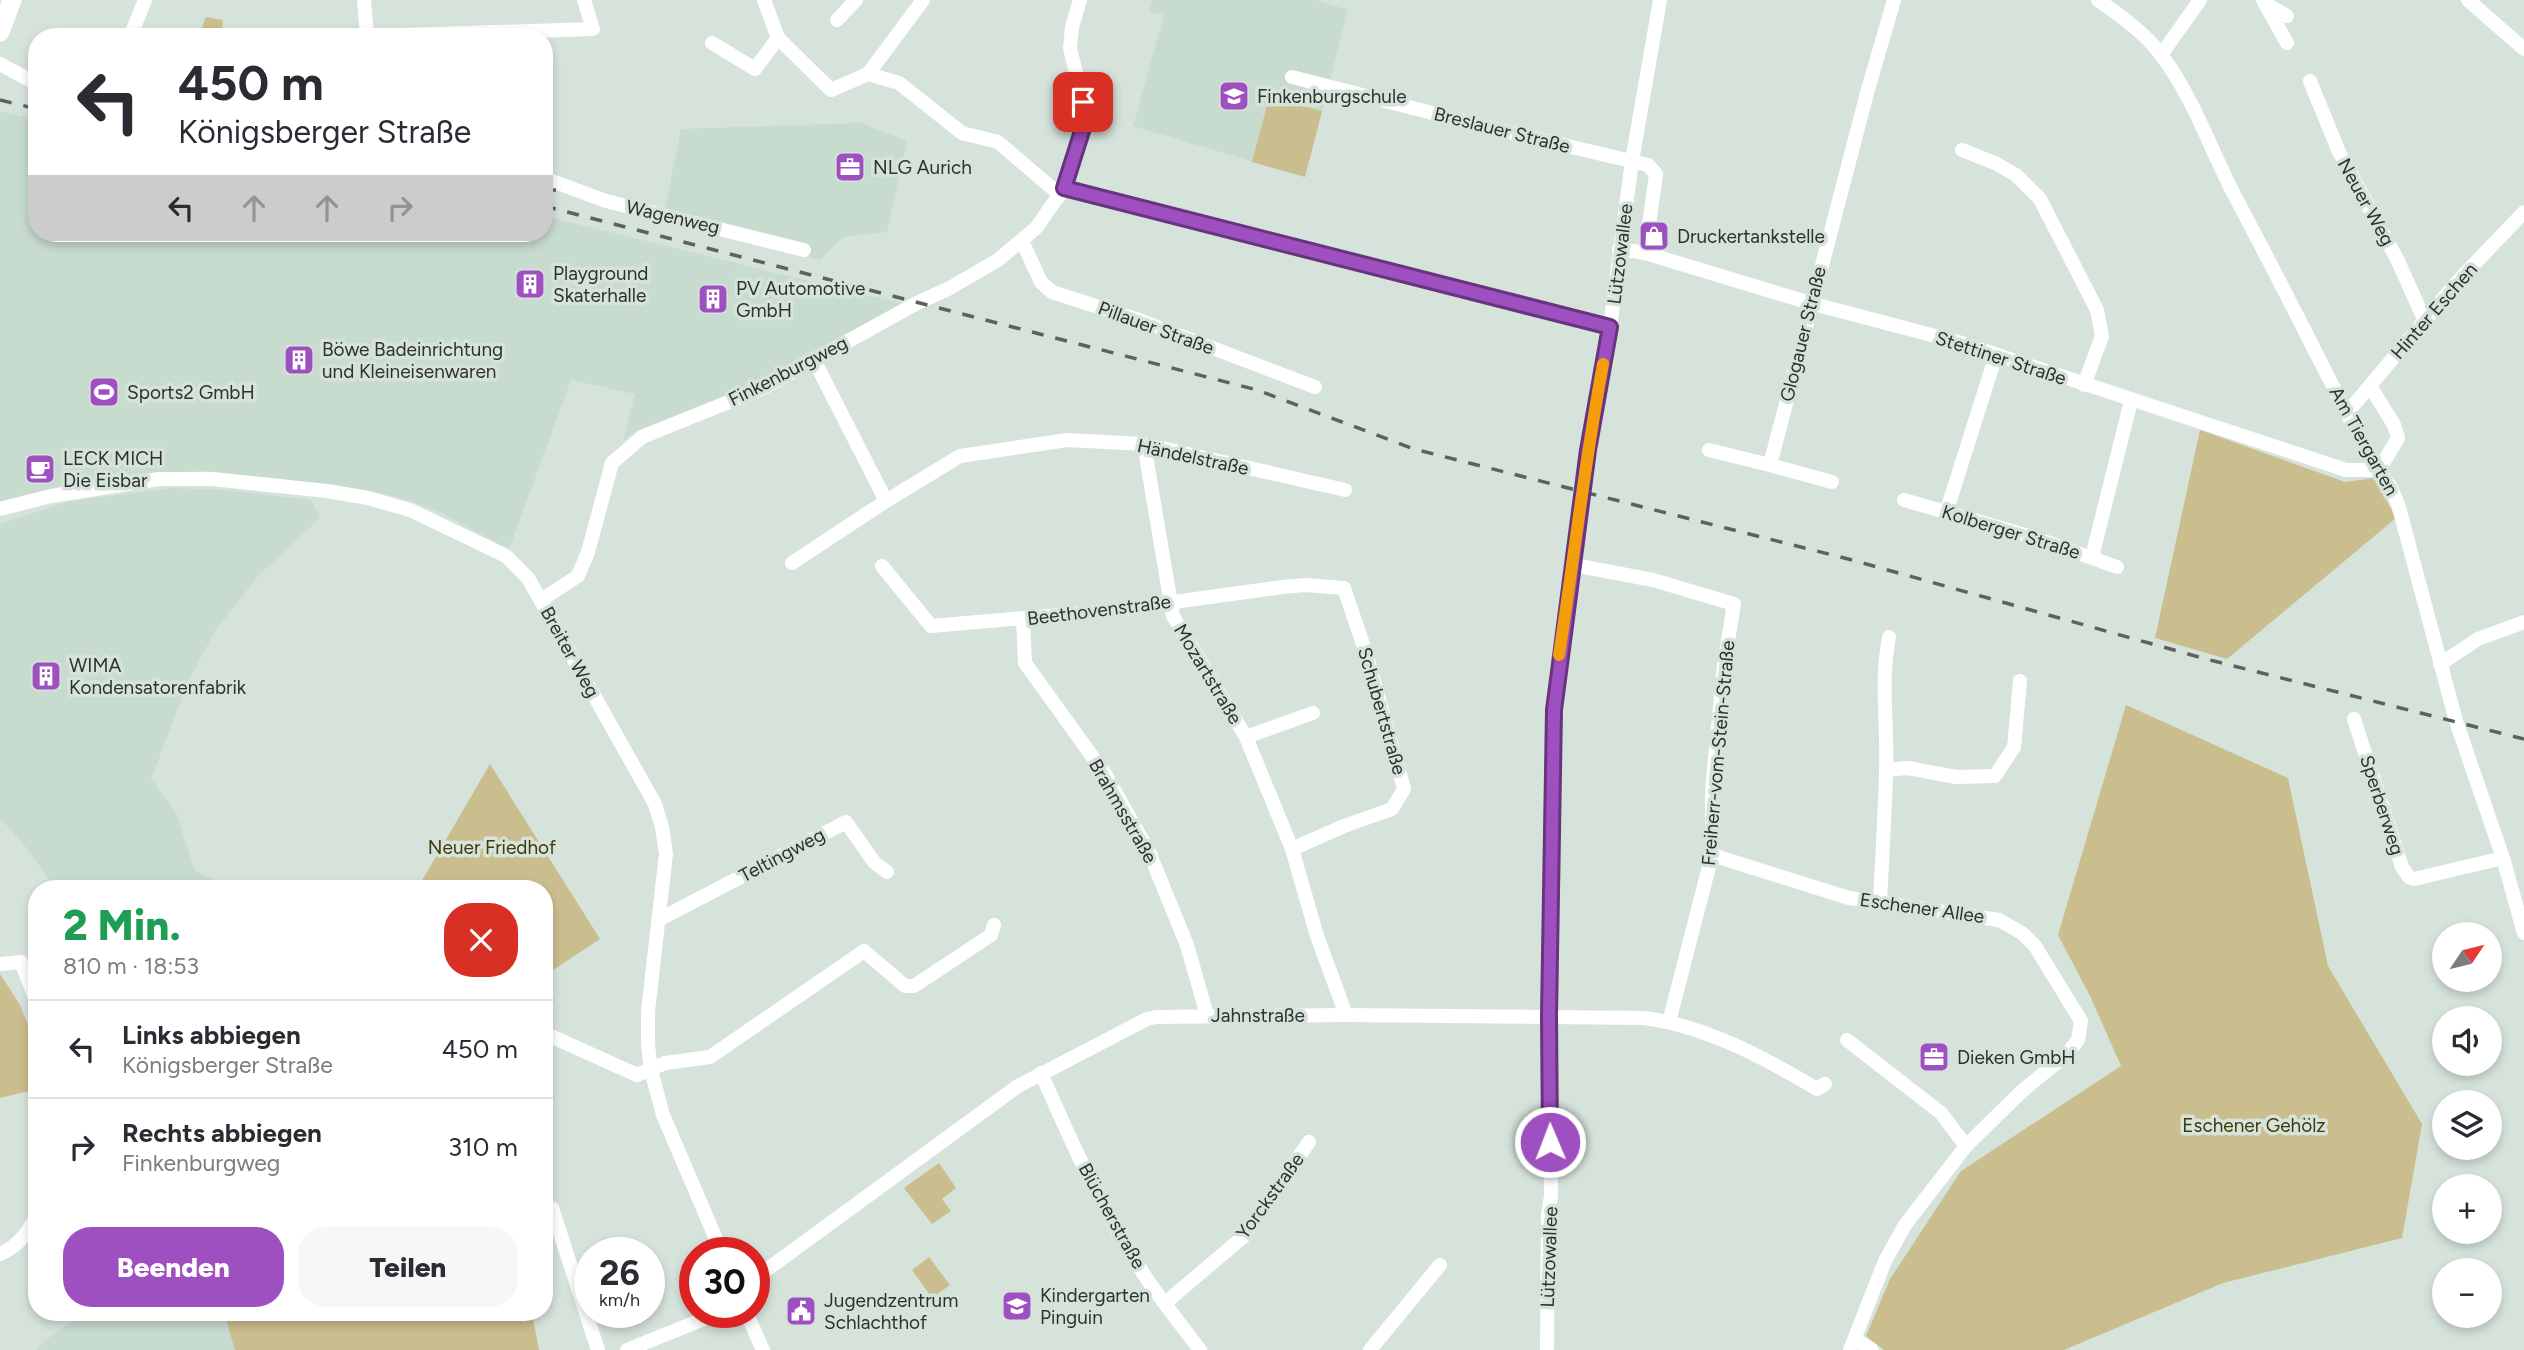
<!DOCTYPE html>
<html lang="de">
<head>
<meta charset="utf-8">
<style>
  body { margin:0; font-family:Figtree,sans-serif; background:#f7f7f7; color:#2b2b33; height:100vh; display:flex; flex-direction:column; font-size:26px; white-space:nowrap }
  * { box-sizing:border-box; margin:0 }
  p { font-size:23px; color:#7c7c81 }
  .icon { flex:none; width:38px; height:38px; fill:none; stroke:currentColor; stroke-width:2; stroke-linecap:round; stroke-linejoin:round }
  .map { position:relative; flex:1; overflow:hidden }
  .panel { position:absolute; left:28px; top:880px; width:525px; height:441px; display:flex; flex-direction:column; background:#fff; border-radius:28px; box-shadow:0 4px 10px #0003 }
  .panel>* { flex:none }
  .top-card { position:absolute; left:28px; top:28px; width:525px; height:214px; border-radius:28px; box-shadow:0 4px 10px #0003; background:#fff; color:#2b2b33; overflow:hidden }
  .needle { width:46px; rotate:55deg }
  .fabs { position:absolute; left:2432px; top:922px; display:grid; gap:14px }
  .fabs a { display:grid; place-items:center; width:70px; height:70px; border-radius:50%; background:#fff; box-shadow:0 4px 10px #0003; font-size:35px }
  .speed { position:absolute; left:574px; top:1237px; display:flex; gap:14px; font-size:35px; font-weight:700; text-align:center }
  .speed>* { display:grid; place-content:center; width:91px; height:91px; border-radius:50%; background:#fff; box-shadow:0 4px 10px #0003; line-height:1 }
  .speed small { font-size:18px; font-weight:400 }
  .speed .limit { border:10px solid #d22; background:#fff; color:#111 }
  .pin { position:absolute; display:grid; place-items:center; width:60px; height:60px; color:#fff; margin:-30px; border-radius:14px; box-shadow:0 4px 10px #0006 }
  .me { position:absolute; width:77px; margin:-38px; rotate:359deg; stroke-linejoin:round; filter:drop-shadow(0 0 5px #0008) }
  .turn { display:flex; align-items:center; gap:24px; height:147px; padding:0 35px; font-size:32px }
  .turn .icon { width:91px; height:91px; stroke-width:2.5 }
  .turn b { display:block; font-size:49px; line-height:60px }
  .lanes { display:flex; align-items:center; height:66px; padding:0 35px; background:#0003; justify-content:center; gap:35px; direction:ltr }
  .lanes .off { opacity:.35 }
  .round { display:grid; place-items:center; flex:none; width:74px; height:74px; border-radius:28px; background:#f7f7f7 }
  .headline { display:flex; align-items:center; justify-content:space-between; height:119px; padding:0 35px }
  h1 { font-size:42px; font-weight:800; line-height:52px; color:#1e9e55 }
  .action { display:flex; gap:14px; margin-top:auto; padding:14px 35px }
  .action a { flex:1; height:80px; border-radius:28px; background:#9f50c0; color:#fff; font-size:28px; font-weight:800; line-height:80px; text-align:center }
  .action a+a { background:#f7f7f7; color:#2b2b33 }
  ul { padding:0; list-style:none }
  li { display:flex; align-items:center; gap:21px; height:98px; padding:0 35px; border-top:2px solid #e1e1e2 }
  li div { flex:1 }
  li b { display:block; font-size:26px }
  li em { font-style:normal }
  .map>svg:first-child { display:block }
</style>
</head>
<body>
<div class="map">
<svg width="2524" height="1350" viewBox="0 0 2524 1350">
  <rect width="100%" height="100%" fill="#d6e3db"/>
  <g fill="#c7dbce">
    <polygon points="1152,0 1315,0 1348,10 1305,177 1133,126 1164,15 1149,12"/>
    <polygon points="0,111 37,120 37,233 544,233 544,216 903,304 764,381 635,431 623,441 635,394 571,380 509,549 433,509 394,496 338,486 207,471 137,474 57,487 0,501"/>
    <polygon points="861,123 907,141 887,232 843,237 820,260 664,214 681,129"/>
    <polygon points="171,488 225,490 311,500 320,518 258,576 215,631 188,682 151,779 176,812 194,869 227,889 56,889 25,846 0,818 0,524 67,502"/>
    <polygon points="98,1312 224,1313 235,1350 36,1350 47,1339 79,1317"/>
  </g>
  <g fill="#cabe8e">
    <polygon points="206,17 223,20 222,30 243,33 243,37 198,37"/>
    <polygon points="1269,98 1322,111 1305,177 1252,162"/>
    <polygon points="2200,430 2345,482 2374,478 2396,518 2227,659 2155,638"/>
    <polygon points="2126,705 2288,778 2328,966 2422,1124 2402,1238 2223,1283 2064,1350 1884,1350 1866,1336 1890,1279 1961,1171 2121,1066 2090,996 2058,935"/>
    <polygon points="490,764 600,939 544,976 544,889 417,889"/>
    <polygon points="0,974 20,1005 33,1038 37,1055 37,1089 0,1098"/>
    <polygon points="939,1163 956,1188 942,1199 951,1211 932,1224 904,1188"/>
    <polygon points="929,1257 950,1285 932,1298 912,1270"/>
    <polygon points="224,1313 532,1313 539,1350 235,1350"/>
  </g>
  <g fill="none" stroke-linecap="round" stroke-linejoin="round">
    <g stroke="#fff" stroke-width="14">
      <polyline points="364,0 367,36 593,29 584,0"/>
      <polyline points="764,0 778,38 831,90 868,74"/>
      <polyline points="923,0 868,74 899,83 962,133 998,142 1060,195"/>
      <path d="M2098 0C2121 16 2145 33 2162 56 2195 100 2212 154 2238 202 2284 288 2327 376 2372 462L2390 486 2398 504 2456 721 2503 858 2524 933"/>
      <polyline points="2263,0 2287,43"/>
      <polyline points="2468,0 2524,49"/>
      <polyline points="2266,4 2287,16"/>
      <polyline points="837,20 856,0"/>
      <polyline points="130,37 145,0"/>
      <polyline points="712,43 755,69 778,38"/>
      <polyline points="2161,55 2200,0"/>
      <polyline points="0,64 37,84"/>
      <polyline points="1292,77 1483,126 1648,165 1656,174 1645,253"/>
      <polyline points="2310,81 2339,152 2397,259 2425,321"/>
      <polyline points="1962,150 1995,163 2016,175 2040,199 2097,310 2102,336 2084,385"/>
      <polyline points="544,178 606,201 804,250"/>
      <polyline points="1064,188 1610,327"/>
      <polyline points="1022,241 1041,282 1052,292 1139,320 1315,387"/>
      <polyline points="1619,249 1645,253 1810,303 1958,342 2346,470 2379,470 2398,438 2394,425 2370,386"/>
      <polyline points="814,360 886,501 960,456 1067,440 1144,444 1345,490"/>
      <polyline points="2347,413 2457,282 2524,212"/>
      <polyline points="1144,444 1173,616 1246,737 1292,849 1317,936 1346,1015"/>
      <polyline points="1709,450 1770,465 1867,93 1894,0"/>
      <polyline points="1770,465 1832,482"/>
      <polyline points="1904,500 2036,538 2117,567"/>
      <polyline points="0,509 51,496 159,479 212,479 327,491 368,498 410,510 506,556 528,578 655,804 662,827 666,854 648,1011 648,1045 651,1070 663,1115 722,1253"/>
      <polyline points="1946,513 1996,355"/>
      <polyline points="2092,557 2131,401"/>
      <polyline points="792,563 886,501"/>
      <polyline points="1574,565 1653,580 1734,604 1724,665 1712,790 1712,855 1669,1022"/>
      <polyline points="882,566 931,626 1117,610 1282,587 1305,585 1344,588 1367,656 1404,789 1392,809 1344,826 1292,849"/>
      <polyline points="541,600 578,576 588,552 612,463 642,437 763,388 919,302 948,289 998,260 1036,228 1064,188 1083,128 1083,102 1070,48 1072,27 1080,0"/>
      <polyline points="1023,619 1025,663 1105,774 1149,852 1187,945 1207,1015"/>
      <polyline points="2440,664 2478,639 2524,622"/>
      <polyline points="2354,719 2402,867 2409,877 2414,879 2503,858"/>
      <polyline points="1246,737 1313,713"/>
      <polyline points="1886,770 1908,768 1956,777 1995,776 2014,747 2020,681"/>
      <polyline points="1712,855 1849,898 1999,920 2022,933 2035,946 2081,1021 2078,1040 2066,1055 2022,1091 1966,1146 1905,1225 1885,1261 1850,1350"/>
      <path d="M1880 902C1882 859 1885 815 1886 772 1888 726 1880 683 1889 637"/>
      <polyline points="660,919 846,822 874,862 887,872"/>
      <polyline points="0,964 21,962 37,1003"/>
      <polyline points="544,1033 637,1075 665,1063 710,1057 864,951 905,986 914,986 991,935 994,925"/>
      <polyline points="1847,1040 1941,1113 1966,1146"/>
      <path d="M1041 1073C1072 1144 1105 1217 1149 1282 1165 1305 1183 1327 1200 1350"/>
      <polyline points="552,1208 598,1350"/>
      <path d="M0 1254C19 1246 28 1232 37 1215"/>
      <path d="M754 1279 1018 1086 1147 1019 1156 1017 1346 1015 1645 1018C1708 1027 1763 1057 1817 1089L1825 1084"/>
      <polyline points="1165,1303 1243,1237 1309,1142"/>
      <polyline points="746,1312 763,1350"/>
      <polyline points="1855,1339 1872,1350"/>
      <polyline points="627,1350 721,1312"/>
      <polyline points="1370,1350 1440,1265"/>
      <polyline points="1547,1350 1548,1214 1551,1196 1549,1016 1554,710 1588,450 1610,327 1632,161 1660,0"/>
    </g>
    <polyline stroke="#fff" stroke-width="19" points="0,32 12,0"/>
    <g stroke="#5c635e" stroke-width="3.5" stroke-dasharray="12 12" stroke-linecap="butt">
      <polyline points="0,100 37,109"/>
      <polyline points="544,190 562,190"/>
      <polyline points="544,206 1257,390 1414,449 1852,560 2206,659 2524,739"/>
    </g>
  </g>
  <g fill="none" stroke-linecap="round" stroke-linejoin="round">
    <g stroke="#67347d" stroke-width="18">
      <polyline id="route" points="1083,102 1083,128 1064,188 1610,327 1588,450 1554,710 1549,1016 1550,1142"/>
    </g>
    <use href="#route" stroke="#9f50c0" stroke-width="12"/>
    <path stroke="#f59e0b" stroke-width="12" d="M1559 655C1574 558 1585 460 1603 364"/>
  </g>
  <defs>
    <g id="school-square" transform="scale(1.575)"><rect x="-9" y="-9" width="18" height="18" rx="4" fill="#9f50c0" stroke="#d6e3db"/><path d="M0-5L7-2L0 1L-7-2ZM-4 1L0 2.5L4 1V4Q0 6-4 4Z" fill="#fff"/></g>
    <g id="office-square" transform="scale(1.575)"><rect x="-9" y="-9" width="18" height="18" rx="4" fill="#9f50c0" stroke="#d6e3db"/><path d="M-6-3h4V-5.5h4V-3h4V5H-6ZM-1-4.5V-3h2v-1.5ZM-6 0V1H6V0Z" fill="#fff"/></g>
    <g id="shop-square" transform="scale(1.575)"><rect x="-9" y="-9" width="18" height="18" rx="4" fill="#9f50c0" stroke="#d6e3db"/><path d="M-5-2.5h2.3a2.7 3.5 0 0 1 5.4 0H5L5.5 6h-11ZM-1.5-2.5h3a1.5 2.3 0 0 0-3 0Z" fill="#fff"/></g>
    <g id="building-square" transform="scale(1.575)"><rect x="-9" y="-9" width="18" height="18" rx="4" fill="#9f50c0" stroke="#d6e3db"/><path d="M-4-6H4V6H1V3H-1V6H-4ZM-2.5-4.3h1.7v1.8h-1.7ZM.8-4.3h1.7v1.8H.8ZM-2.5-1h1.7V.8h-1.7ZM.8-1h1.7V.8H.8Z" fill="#fff"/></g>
    <g id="stadium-square" transform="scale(1.575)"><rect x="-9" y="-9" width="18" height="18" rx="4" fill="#9f50c0" stroke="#d6e3db"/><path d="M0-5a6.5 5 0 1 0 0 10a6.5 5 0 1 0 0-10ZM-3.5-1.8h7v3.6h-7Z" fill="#fff"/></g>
    <g id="cafe-square" transform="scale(1.575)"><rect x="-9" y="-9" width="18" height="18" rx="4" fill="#9f50c0" stroke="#d6e3db"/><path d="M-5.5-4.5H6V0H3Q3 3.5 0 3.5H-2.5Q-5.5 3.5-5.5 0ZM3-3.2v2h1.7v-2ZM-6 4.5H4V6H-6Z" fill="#fff"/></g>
    <g id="civic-square" transform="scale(1.575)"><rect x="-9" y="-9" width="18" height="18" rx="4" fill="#9f50c0" stroke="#d6e3db"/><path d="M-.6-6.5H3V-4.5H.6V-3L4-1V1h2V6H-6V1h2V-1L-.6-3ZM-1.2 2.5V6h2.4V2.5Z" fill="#fff"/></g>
  </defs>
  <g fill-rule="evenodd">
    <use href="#school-square" x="1234" y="96"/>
    <use href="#office-square" x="850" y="167"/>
    <use href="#shop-square" x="1654" y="236"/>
    <use href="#building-square" x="530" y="284"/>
    <use href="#building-square" x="713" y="299"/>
    <use href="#building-square" x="299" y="360"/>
    <use href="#stadium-square" x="104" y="392"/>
    <use href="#cafe-square" x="40" y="469"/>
    <use href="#building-square" x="46" y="676"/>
    <use href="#office-square" x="1934" y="1057"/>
    <use href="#school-square" x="1017" y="1306"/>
    <use href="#civic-square" x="801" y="1311"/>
  </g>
  <g text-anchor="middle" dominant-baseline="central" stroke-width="7" stroke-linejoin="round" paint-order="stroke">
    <g font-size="19" fill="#2d322f" stroke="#d6e3db" text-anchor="start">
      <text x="1257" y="96">Finkenburgschule</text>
      <text x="873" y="167">NLG Aurich</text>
      <text x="1677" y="236">Druckertankstelle</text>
      <text x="553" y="273">Playground<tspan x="553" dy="22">Skaterhalle</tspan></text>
      <text x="736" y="288">PV Automotive<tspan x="736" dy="22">GmbH</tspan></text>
      <text x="322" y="349">Böwe Badeinrichtung<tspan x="322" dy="22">und Kleineisenwaren</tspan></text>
      <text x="127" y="392">Sports2 GmbH</text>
      <text x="63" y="458">LECK MICH<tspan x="63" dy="22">Die Eisbar</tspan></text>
      <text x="69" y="665">WIMA<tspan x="69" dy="22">Kondensatorenfabrik</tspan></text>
      <text x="1957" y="1057">Dieken GmbH</text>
      <text x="1040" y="1295">Kindergarten<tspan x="1040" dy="22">Pinguin</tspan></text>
      <text x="824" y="1300">Jugendzentrum<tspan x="824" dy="22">Schlachthof</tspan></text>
    </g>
    <g font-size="19" fill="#2d322f" stroke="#d6e3db">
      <text transform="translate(1502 130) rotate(14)">Breslauer Straße</text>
      <text transform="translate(2366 202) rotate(61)">Neuer Weg</text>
      <text transform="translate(673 217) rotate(13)">Wagenweg</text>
      <text transform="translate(1620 254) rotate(-83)">Lützowallee</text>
      <text transform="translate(2434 311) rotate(-49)">Hinter Eschen</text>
      <text transform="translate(1156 328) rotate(20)">Pillauer Straße</text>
      <text transform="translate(1803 334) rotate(-76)">Glogauer Straße</text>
      <text transform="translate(2001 358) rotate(18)">Stettiner Straße</text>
      <text transform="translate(788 371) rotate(-27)">Finkenburgweg</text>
      <text transform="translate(2364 441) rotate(61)">Am Tiergarten</text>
      <text transform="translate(1193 457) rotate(12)">Händelstraße</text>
      <text transform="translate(2011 532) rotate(17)">Kolberger Straße</text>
      <text transform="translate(1099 610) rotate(-7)">Beethovenstraße</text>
      <text transform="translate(570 652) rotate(61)">Breiter Weg</text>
      <text transform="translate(1208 674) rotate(59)">Mozartstraße</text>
      <text transform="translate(1382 711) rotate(74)">Schubertstraße</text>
      <text transform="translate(1718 753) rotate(-85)">Freiherr-vom-Stein-Straße</text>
      <text transform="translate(2382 805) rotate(72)">Sperberweg</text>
      <text transform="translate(1123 811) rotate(60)">Brahmsstraße</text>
      <text transform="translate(782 855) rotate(-28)">Teltingweg</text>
      <text transform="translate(1922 908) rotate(8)">Eschener Allee</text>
      <text x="1258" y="1015">Jahnstraße</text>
      <text transform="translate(1270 1196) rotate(-54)">Yorckstraße</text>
      <text transform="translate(1112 1216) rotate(61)">Blücherstraße</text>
      <text transform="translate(1549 1257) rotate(-88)">Lützowallee</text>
    </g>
    <g font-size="19" fill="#423706" stroke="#d6e3db">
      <text x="492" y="847">Neuer Friedhof</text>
      <text x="2254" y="1125">Eschener Gehölz</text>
    </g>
  </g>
</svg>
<div class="fabs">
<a><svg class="needle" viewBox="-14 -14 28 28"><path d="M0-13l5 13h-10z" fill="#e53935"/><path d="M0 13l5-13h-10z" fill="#7c7c81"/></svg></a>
<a><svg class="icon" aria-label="sound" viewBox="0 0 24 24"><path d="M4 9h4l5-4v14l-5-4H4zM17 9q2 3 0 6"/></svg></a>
<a><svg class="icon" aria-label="layers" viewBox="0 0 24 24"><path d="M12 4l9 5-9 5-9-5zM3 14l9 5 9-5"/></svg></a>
<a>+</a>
<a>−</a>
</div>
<div class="speed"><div>26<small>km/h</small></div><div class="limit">30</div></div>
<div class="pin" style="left:1083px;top:102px;background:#d93025"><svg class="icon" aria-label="arrive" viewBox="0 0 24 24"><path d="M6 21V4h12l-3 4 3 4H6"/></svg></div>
<svg class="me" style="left:1550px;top:1142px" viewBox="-20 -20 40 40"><circle r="17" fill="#9f50c0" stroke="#fff" stroke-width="3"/><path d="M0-11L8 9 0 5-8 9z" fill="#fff"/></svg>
<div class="top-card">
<div class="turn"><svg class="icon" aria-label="left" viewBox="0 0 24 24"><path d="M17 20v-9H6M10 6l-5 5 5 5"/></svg><div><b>450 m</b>Königsberger Straße</div></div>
<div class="lanes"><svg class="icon" aria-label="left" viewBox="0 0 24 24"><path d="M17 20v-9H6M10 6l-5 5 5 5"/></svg><svg class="icon off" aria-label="ahead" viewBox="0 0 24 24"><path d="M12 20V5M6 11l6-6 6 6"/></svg><svg class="icon off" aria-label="ahead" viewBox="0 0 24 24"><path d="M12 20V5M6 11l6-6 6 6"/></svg><svg class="icon off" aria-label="right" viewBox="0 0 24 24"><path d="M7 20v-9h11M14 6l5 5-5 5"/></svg></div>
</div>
<section class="panel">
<div class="headline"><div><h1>2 Min.</h1><p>810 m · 18:53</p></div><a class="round" style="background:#d93025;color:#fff"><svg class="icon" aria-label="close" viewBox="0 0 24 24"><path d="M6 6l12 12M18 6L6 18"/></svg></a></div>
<ul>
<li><svg class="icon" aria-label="left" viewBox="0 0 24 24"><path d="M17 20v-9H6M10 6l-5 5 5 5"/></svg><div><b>Links abbiegen</b><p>Königsberger Straße</p></div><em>450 m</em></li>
<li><svg class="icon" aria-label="right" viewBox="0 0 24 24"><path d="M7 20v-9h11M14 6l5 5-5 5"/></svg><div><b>Rechts abbiegen</b><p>Finkenburgweg</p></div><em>310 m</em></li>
</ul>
<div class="action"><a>Beenden</a><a>Teilen</a></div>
</section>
</div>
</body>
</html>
